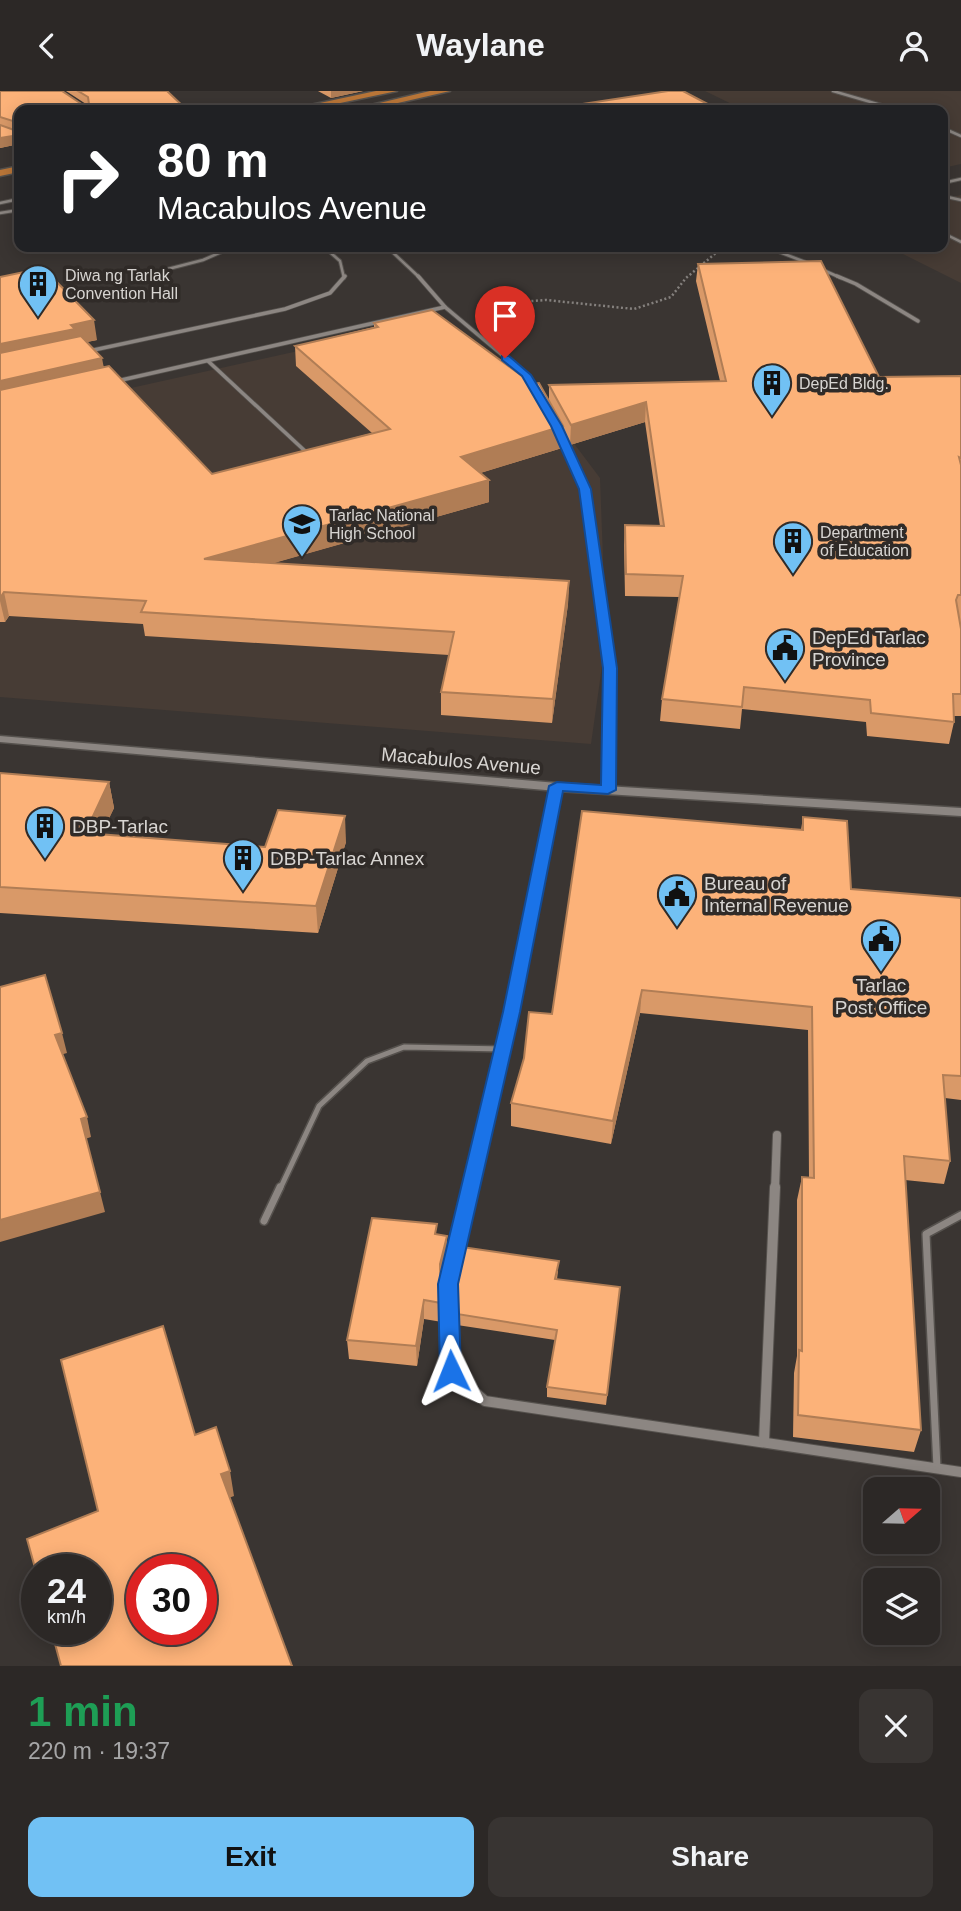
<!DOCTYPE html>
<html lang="en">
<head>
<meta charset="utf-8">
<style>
  body { margin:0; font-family:Helvetica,sans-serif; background:#383432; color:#f1f3f6; height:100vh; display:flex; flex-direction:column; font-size:26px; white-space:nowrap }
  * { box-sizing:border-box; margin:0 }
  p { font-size:23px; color:#a6a6a7 }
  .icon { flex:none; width:38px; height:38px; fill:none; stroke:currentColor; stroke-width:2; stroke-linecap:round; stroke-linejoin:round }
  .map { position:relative; height:1575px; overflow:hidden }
  .panel { display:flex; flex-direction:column; background:#2c2826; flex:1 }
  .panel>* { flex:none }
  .top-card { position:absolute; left:14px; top:14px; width:934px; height:147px; border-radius:14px; box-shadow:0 4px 18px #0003,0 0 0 2px #484443; background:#202124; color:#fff; overflow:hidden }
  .needle { width:46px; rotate:70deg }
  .buttons { position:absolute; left:863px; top:1386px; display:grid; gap:14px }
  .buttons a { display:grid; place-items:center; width:77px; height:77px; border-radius:14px; background:#2c2826; box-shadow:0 4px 18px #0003,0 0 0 2px #484443; font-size:35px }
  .speed { position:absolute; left:21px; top:1463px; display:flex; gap:14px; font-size:35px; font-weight:700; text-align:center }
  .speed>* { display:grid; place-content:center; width:91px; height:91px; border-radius:50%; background:#2c2826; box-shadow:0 4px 18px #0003,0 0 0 2px #484443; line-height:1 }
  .speed small { font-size:18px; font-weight:400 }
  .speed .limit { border:10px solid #d22; background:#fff; color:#111 }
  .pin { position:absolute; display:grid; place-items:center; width:60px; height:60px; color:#fff; margin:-72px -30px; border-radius:50% 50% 50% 0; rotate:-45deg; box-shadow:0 0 7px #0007 }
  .pin .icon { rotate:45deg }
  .me { position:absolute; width:77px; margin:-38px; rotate:358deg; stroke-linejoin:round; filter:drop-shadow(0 0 5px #0008) }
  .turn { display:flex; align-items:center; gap:24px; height:147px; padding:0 28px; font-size:32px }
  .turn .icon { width:91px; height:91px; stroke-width:2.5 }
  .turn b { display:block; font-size:49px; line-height:60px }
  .round { display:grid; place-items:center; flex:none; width:74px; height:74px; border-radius:14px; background:#383432 }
  .head { display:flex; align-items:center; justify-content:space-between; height:119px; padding:0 28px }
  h1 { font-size:42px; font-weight:700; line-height:52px; color:#1e9e55 }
  .action { display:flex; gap:14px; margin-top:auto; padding:14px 28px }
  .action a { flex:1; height:80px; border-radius:14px; background:#71c1f4; color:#111; font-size:28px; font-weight:700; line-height:80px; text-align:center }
  .action a+a { background:#383432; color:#f1f3f6 }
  header { display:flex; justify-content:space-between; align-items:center; height:91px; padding:0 28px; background:#2c2826; font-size:32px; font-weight:700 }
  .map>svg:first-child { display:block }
</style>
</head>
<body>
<header><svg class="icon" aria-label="back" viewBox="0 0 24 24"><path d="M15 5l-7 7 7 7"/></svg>Waylane<svg class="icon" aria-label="person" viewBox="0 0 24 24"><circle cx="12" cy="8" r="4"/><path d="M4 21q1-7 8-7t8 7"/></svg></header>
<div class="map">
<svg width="961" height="1575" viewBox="0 0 961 1575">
  <rect width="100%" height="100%" fill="#3a3532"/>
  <g fill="#473c35">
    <polygon points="705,0 961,0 961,73 943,77 943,19 744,19"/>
    <polygon points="961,104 961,192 889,156 943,156 943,108"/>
    <polygon points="443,228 539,306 600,387 606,547 591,653 0,606 0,326"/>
  </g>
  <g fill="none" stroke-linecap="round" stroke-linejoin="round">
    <g stroke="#55514d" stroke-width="4.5">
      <g id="service-far4">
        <polyline points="833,0 898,19"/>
        <polyline points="943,37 961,45"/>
        <polyline points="943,92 961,88"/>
        <polyline points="943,105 961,109"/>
        <polyline points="0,112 19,108"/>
        <polyline points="0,122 19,119"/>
        <polyline points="943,142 961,151"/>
        <polyline points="324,156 340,170 344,187"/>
        <polyline points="387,156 420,187"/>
        <polyline points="766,156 808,172"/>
        <polyline points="168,178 203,169 233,156"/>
        <polyline points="821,178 841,187"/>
      </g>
    </g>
    <g stroke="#55514d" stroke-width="5">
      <g id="service-far3">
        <polyline points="418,185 445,216 526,284 533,296"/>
        <polyline points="837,185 856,193 918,230"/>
        <polyline points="89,260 285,218 330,202 345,185"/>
        <polyline points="208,270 305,360"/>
        <polyline points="117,290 445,216"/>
        <polyline points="559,340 585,398 588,422"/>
      </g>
    </g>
    <g stroke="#55514d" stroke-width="7">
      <polyline id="service-far2" points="588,420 610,577 608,699"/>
    </g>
    <g stroke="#55514d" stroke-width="8">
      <polyline id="service-far1" points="280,1098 319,1015 367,970 404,956 503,958"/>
    </g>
    <g stroke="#55514d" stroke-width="10">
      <g id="service">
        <polyline points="264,1130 280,1096"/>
        <polyline points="937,1377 926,1143 961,1124"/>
      </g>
    </g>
    <g stroke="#55514d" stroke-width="9">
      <polyline id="minor-far2" points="552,720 557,696"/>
    </g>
    <g stroke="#55514d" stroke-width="10">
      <g id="minor-far1">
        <polyline points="470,1098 512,921 553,718"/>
        <polyline points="775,1098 777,1044"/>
      </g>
    </g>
    <g stroke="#55514d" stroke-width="12">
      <g id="minor">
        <polyline points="471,1096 448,1193 451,1280 485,1310 961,1381"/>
        <polyline points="764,1351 775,1096"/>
      </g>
    </g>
    <g stroke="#55514d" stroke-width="3">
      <polygon id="tertiary" points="0,645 557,692 961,717 961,725 557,700 0,651"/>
    </g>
    <g stroke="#55514d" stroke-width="3">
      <g id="trunk">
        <polygon points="376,0 397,0 307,19 287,19"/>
        <polygon points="430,0 450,0 376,17 371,14"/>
        <polygon points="19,75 19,81 0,85 0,79"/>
      </g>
    </g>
    <polyline stroke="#85817e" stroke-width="2.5" stroke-dasharray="2 2.5" stroke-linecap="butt" points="491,213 546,209 634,218 671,206 686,187 723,156"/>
    <use href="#service-far4" stroke="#8c8682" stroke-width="2.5"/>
    <use href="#service-far3" stroke="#8c8682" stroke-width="3.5"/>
    <use href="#service-far2" stroke="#8c8682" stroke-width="4.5"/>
    <use href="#service-far1" stroke="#8c8682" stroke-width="5"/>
    <use href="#service" stroke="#8c8682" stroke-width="7"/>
    <use href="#minor-far2" stroke="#8c8682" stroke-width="6"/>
    <use href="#minor-far1" stroke="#8c8682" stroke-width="8"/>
    <use href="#minor" stroke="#8c8682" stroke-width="10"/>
    <use href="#tertiary" fill="#8c8682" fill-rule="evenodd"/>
    <use href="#trunk" fill="#ba7638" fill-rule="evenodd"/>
  </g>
  <g fill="#d99968">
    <polygon points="0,0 83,14 86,13 66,0 167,0 187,19 19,19 19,53 0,57"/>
    <polygon points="318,0 363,0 331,7"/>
    <polygon points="698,173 879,286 961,285 961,625 954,625 954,631 949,653 867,645 866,631 742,618 740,638 660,630 662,608 679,506 625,505 624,454 625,434 660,435 645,331 570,354 562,339 562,357 480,382 489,411 273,472 569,490 568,513 552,632 441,624 441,601 449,564 145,545 143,533 9,525 5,531 0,531 0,186 97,249 87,251 104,276 212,383 372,342 296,275 295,255 374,236 374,232 549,310 549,294 720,290 696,190"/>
    <polygon points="0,682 109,691 114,717 101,743 265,756 346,751 318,842 0,822"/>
    <polygon points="803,726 851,798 961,807 961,1009 945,1007 950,1070 944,1093 905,1089 921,1339 914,1361 793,1346 794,1282 797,1265 797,1109 802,1086 809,1087 808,939 640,922 611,1053 511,1035 511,1012 552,923 801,739"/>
    <polygon points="437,1143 447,1145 447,1164 441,1192 442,1231 424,1228 417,1275 349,1268 347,1249"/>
    <polygon points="558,1180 557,1188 620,1196 606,1314 547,1306 547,1296 555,1249 457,1234 455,1183"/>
  </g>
  <g fill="#b07d55">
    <polygon points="331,0 363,0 331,7"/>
    <polygon points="19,44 19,53 0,57 0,47"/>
    <polygon points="94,229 97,249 77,253 0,275 0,253 71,234"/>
    <polygon points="102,267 106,288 0,312 0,290"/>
    <polygon points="646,311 645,331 570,354 571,334"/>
    <polygon points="563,335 562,357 461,388 461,366"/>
    <polygon points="489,389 489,411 207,491 204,468"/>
    <polygon points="569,490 568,513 552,632 553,608"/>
    <polygon points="4,501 9,525 5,531 0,510 0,507"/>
    <polygon points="109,691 114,717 90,768 85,742"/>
    <polygon points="345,725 346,751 318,842 316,815"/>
    <polygon points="642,899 640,922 611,1053 613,1030"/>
    <polygon points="62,942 67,962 60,964 55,944"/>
    <polygon points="87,1026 91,1046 85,1048 81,1028"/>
    <polygon points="100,1101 105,1121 0,1151 0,1129"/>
    <polygon points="447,1145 447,1164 441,1193 440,1173"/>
    <polygon points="424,1209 424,1228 417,1275 416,1255"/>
    <polygon points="230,1380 234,1405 226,1408 221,1383"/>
  </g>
  <g fill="#fcb279" stroke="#b07d55" stroke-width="2" fill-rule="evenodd">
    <polygon points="0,0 62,0 83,14 89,13 88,6 78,0 167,0 187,19 19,19 19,32 0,26"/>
    <polygon points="668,0 683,0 719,19 560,19 556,17"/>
    <polygon points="0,34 17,40 19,38 19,44 0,47"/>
    <polygon points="821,170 879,286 961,285 961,367 959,366 961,374 961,504 958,504 956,509 961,538 961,603 953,603 954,631 871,622 870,609 744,596 742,616 662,608 683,485 626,483 625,434 664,435 646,311 571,334 549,294 726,290 698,173"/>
    <polygon points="43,177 94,229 71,234 75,238 0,253 0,186"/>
    <polygon points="432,219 533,293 539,292 563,335 461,366 489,389 204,468 569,490 553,608 441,601 454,541 141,521 146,510 4,501 0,507 0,299 109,275 212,383 390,338 295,255 378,236 374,232"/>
    <polygon points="81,245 102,267 0,290 0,262"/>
    <polygon points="0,682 109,691 85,742 265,756 278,719 345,725 316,815 0,796"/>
    <polygon points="582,720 803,739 803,726 847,730 851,798 961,807 961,985 943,984 950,1070 904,1065 921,1339 798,1324 799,1259 802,1260 802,1086 814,1087 812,916 642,899 613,1030 511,1012 524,967 529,921 552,923"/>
    <polygon points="45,884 62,942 55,944 87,1026 81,1028 100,1101 0,1129 0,896"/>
    <polygon points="372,1127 437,1133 435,1143 447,1145 440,1173 441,1212 424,1209 416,1255 347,1249"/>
    <polygon points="462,1156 559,1170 555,1188 620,1196 607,1304 547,1296 557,1239 457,1223 455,1183"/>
    <path d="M163 1235 195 1344 216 1336 230 1380 221 1383 292 1575H61L51 1538H96V1479H37V1484L27 1448 98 1420 61 1269ZM142 1479H201V1538H142Z"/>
  </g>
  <polygon fill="#1a73e8" stroke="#114b97" stroke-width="2" points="502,265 509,265 531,284 562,335 591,398 617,577 616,699 608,703 563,700 520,921 458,1193 461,1280 458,1286 451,1289 443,1286 440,1280 438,1193 503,921 549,695 557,691 601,694 603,577 579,398 551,335 522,285 502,269"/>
  <defs>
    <g id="building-pin" transform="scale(2.0125)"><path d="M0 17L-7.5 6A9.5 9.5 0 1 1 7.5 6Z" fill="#71c1f4" stroke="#302b28"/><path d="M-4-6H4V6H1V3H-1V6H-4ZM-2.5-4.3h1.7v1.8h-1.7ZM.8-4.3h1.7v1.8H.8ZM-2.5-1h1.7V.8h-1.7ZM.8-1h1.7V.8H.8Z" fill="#111"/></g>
    <g id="school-pin" transform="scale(2.0125)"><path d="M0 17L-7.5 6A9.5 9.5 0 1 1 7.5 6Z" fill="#71c1f4" stroke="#302b28"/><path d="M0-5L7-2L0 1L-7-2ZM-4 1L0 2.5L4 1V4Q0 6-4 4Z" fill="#111"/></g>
    <g id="civic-pin" transform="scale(2.0125)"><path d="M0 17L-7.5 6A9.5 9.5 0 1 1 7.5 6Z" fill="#71c1f4" stroke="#302b28"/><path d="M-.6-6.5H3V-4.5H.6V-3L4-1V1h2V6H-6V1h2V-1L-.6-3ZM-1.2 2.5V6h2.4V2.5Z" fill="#111"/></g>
  </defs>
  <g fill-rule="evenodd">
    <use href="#building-pin" x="38" y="193"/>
    <use href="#building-pin" x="772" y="292"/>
    <use href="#school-pin" x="302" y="433"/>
    <use href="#building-pin" x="793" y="450"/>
    <use href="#civic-pin" x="785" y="557"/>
    <use href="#building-pin" x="45" y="735"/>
    <use href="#building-pin" x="243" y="767"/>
    <use href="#civic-pin" x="677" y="803"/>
    <use href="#civic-pin" x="881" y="848"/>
  </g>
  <g text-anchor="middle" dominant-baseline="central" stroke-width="7" stroke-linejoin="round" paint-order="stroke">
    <g font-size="16" fill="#d8d5d2" stroke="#302b28" text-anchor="start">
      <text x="65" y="184">Diwa ng Tarlak<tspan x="65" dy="18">Convention Hall</tspan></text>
      <text x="799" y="292">DepEd Bldg.</text>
      <text x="329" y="424">Tarlac National<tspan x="329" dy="18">High School</tspan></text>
      <text x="820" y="441">Department<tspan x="820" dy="18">of Education</tspan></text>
    </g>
    <g font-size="19" fill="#d8d5d2" stroke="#302b28" text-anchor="start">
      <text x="812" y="546">DepEd Tarlac<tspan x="812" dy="22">Province</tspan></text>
      <text x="72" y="735">DBP-Tarlac</text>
      <text x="270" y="767">DBP-Tarlac Annex</text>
      <text x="704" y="792">Bureau of<tspan x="704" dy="22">Internal Revenue</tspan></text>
      <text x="881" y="894" text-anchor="middle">Tarlac<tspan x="881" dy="22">Post Office</tspan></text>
    </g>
    <g font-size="19" fill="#d8d5d2" stroke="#302b28">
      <text transform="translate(461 670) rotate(5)">Macabulos Avenue</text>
    </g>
  </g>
</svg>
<div class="buttons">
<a><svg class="needle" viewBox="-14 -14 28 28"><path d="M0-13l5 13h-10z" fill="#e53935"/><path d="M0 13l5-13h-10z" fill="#a6a6a7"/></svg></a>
<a><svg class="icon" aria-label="layers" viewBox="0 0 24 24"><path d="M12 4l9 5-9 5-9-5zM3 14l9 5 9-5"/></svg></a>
</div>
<div class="speed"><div>24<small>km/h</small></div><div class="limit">30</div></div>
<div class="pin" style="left:505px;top:267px;background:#d93025"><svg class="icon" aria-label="arrive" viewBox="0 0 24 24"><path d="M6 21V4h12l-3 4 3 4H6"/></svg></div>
<svg class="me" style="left:451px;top:1280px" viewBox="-20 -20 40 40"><path d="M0-17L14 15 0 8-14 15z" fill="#1a73e8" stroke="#fff" stroke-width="4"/></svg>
<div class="top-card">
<div class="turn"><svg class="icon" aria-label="right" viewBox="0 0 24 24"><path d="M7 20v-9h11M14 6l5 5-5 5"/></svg><div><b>80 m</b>Macabulos Avenue</div></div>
</div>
</div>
<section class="panel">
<div class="head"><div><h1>1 min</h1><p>220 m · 19:37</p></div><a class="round"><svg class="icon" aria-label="close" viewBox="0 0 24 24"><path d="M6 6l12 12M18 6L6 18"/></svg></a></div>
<div class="action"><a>Exit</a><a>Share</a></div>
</section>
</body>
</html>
